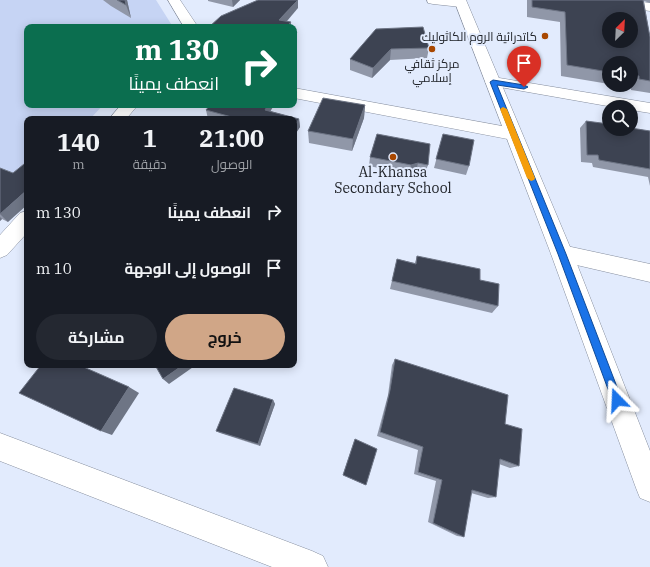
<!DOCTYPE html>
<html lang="ar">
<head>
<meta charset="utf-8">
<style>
  body { margin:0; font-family:"IBM Plex Serif",Cairo,serif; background:#242831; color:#f1f3f6; direction:rtl; height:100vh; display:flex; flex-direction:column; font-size:15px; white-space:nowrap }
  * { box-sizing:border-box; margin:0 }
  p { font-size:13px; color:#9ea1a6 }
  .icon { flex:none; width:22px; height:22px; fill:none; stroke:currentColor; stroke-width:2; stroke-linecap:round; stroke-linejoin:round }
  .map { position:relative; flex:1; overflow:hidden; direction:ltr }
  .sheet { position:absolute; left:24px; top:116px; width:273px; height:252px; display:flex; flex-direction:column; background:#171b24; border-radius:8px; box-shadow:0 2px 10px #0003; direction:rtl }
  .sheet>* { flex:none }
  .banner { position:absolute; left:24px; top:24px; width:273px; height:84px; border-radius:8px; box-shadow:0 2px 10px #0003; direction:rtl; background:#0b6e4f; color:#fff; overflow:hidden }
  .needle { width:26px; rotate:24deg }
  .fabs { position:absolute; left:602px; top:12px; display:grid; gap:8px }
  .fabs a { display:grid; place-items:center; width:36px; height:36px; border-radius:50%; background:#171b24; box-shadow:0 2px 10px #0003; font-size:20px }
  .pin { position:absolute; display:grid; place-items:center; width:34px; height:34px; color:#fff; margin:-41px -17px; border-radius:50% 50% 50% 0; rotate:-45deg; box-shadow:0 0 4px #0007 }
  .pin .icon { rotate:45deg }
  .me { position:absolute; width:44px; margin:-22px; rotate:339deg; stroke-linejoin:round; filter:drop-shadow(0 0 3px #0008) }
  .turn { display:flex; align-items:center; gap:14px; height:84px; padding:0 12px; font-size:18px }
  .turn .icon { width:52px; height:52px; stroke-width:2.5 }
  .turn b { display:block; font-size:28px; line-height:34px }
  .eta { display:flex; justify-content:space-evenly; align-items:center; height:68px; text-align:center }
  .eta b { font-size:24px; font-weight:700; line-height:28px }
  .primary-button { display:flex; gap:8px; margin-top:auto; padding:8px 12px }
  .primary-button a { flex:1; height:46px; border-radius:24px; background:#d0a687; color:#111; font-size:16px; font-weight:700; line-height:46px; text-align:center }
  .primary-button a+a { background:#242831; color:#f1f3f6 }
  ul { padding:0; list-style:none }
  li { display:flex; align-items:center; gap:12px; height:56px; padding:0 12px }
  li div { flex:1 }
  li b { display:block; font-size:15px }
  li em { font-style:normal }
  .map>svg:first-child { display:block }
</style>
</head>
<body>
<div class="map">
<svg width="650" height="567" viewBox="0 0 650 567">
  <rect width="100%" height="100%" fill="#e2ebfd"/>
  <polygon fill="#c6d4f4" points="0,0 156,0 173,27 27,27 27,105 103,105 90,119 27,119 27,185 0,213"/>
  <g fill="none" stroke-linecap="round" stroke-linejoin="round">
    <g stroke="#868e9e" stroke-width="1">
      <g id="street">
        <polygon points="168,0 180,0 198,27 184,27"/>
        <polygon points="427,0 464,0 467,3 466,6 461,7 433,4 428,3"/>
        <polygon points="594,0 628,0 650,3 650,11 600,4 595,3"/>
        <polygon points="493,77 650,103 650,113 631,110 631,107 613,107 488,85 485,82 488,79"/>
        <polygon points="294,88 513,128 519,130 522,134 519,138 513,140 294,98"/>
        <polygon points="121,105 138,105 126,119 109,119"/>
        <polygon points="27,211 27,233 7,255 0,258 0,235 20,213"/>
        <polygon points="562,245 650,264 650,282 555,260 551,254 555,248"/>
      </g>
    </g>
    <g stroke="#868e9e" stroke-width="1">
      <g id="secondary">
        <polygon points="454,0 466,0 573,254 650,451 650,502 640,498 636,488 551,254"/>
        <polygon points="0,433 312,551 323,556 328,567 272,567 0,461"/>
      </g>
    </g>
    <use href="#street" fill="#fff" fill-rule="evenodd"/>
    <use href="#secondary" fill="#fff" fill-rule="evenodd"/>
  </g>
  <g fill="#9097a8">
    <polygon points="103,0 129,0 127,0 131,18 111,6"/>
    <polygon points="208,0 240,0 233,7 208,1"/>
    <polygon points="527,0 650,0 650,3 644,1 650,37 650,93 631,90 631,87 617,85 631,85 631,63 609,63 609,84 561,76 560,22 527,17"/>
    <polygon points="376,29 429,48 427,58 390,60 372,78 350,70 350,59"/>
    <polygon points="210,105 274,105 270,111 299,119 300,127 294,136 294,119 208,119 206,110"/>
    <polygon points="365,105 364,118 352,151 309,143 308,131"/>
    <polygon points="586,121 650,131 650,186 648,177 593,167 592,163 581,162 580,128"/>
    <polygon points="377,134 428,165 425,173 416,171 409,174 369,166 370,157"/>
    <polygon points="443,134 469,166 466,175 434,168"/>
    <polygon points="0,168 8,222 2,219 0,221"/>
    <polygon points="417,256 480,280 498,306 492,313 390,289 397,259 415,263"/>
    <polygon points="395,359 505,424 519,466 510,468 499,464 496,497 488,498 471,493 464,537 457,536 428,522 436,481 414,474 418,450 377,436 388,395 392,365"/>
    <polygon points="273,400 275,404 260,446 220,433 216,431"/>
    <polygon points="355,439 366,485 365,485 343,475"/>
  </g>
  <g fill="#6e7585">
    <polygon points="125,0 129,0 127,0 131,18 126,5"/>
    <polygon points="232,0 240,0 233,7"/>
    <polygon points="298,0 298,8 282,27 279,20"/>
    <polygon points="291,22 291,27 287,27"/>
    <polygon points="297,32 297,41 294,46 294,36"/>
    <polygon points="391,49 390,60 372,78 373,68"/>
    <polygon points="268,105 274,105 266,119 265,110"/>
    <polygon points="365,105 364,118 352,151 353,139"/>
    <polygon points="299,119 300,127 294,136 294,126"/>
    <polygon points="418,163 416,171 409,174 411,165"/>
    <polygon points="27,190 27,205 8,222 0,214"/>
    <polygon points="0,217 2,219 0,221"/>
    <polygon points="296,329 297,335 294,341 294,332"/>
    <polygon points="183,365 196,365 169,384 163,379"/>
    <polygon points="129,387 139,393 112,435 101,431"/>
    <polygon points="273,400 275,404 260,446 258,444"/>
  </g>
  <g fill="#3d4352" stroke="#6e7585" fill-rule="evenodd">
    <polygon points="117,0 125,0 126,5"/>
    <polygon points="258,0 298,0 279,20 291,22 287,27 209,27 221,16"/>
    <path d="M532 0H643L650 37V81L639 79V76L631 75V63H609V72L567 65 565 12 532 7ZM609 19H631V41H609Z"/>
    <polygon points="423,27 429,48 391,49 373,68 350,59 376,29"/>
    <polygon points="294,31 297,32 294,36"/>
    <polygon points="323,98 365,105 353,139 308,131"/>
    <polygon points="210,105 268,105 265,110 299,119 294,126 294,119 239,119 206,110"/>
    <polygon points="586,121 609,124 609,129 631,129 631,128 650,131 650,169 599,160 598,155 587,155"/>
    <polygon points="377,134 430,144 428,165 418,163 411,165 370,157"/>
    <polygon points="443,134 474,140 469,166 436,159"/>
    <polygon points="24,164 27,165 27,190 0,214 0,168 13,173"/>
    <polygon points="417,256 480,269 480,280 499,284 498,306 392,281 397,259 416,264"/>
    <polygon points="395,359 508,395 505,424 522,429 519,466 500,459 496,497 472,490 464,537 433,523 442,480 418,472 423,447 380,432 390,390"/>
    <polygon points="41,365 79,365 129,387 101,431 19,393"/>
    <polygon points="155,365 183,365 163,379"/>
    <polygon points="234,388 273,400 258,444 216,431"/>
    <polygon points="355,439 377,449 366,485 343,475"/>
  </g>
  <polygon fill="#1a73e8" stroke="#114b97" points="493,80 524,85 528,87 524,89 497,85 566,254 622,400 621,404 617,406 613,404 612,400 558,254 490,82"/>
  <polygon fill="#f59e0b" points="503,107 507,109 535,178 534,180 531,181 527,178 500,109"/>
  <g fill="#a84700" stroke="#e2ebfd" stroke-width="1.5">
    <circle cx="545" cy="36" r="4"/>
    <circle cx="432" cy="49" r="4"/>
    <circle cx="393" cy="157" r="4"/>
  </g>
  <g text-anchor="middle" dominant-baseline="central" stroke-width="4" stroke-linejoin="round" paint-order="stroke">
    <g font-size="12" fill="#21242a" stroke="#e2ebfd" text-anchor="end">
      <text x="537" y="36">كاتدرائية الروم الكاثوليك</text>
      <text x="432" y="63" text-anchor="middle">مركز ثقافي<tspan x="432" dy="14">إسلامي</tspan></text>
    </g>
    <g font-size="14" fill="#21242a" stroke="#e2ebfd">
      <text x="393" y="172">Al-Khansa<tspan x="393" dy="16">Secondary School</tspan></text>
    </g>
  </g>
</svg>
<div class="fabs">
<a><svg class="needle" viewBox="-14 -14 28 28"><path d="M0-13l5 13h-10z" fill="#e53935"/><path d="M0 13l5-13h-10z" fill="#9ea1a6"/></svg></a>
<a><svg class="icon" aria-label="sound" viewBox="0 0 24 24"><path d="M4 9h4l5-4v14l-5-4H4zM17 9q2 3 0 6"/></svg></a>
<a><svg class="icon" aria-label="search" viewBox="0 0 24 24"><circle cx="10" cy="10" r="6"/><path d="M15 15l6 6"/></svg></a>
</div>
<div class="pin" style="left:524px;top:87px;background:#d93025"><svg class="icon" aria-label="arrive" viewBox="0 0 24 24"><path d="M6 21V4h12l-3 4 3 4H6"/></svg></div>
<svg class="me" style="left:617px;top:400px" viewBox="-20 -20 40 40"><path d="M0-17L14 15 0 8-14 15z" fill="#1a73e8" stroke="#fff" stroke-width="4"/></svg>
<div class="banner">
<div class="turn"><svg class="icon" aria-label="right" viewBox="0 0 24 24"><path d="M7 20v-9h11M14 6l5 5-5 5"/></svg><div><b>130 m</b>انعطف يمينًا</div></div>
</div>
<section class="sheet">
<div class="eta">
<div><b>21:00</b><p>الوصول</p></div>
<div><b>1</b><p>دقيقة</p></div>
<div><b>140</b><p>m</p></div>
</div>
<ul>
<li><svg class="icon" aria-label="right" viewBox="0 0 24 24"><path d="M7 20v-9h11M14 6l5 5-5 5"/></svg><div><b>انعطف يمينًا</b></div><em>130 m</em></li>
<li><svg class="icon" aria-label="arrive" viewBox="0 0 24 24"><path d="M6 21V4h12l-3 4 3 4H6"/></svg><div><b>الوصول إلى الوجهة</b></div><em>10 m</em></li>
</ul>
<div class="primary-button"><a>خروج</a><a>مشاركة</a></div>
</section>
</div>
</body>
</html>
